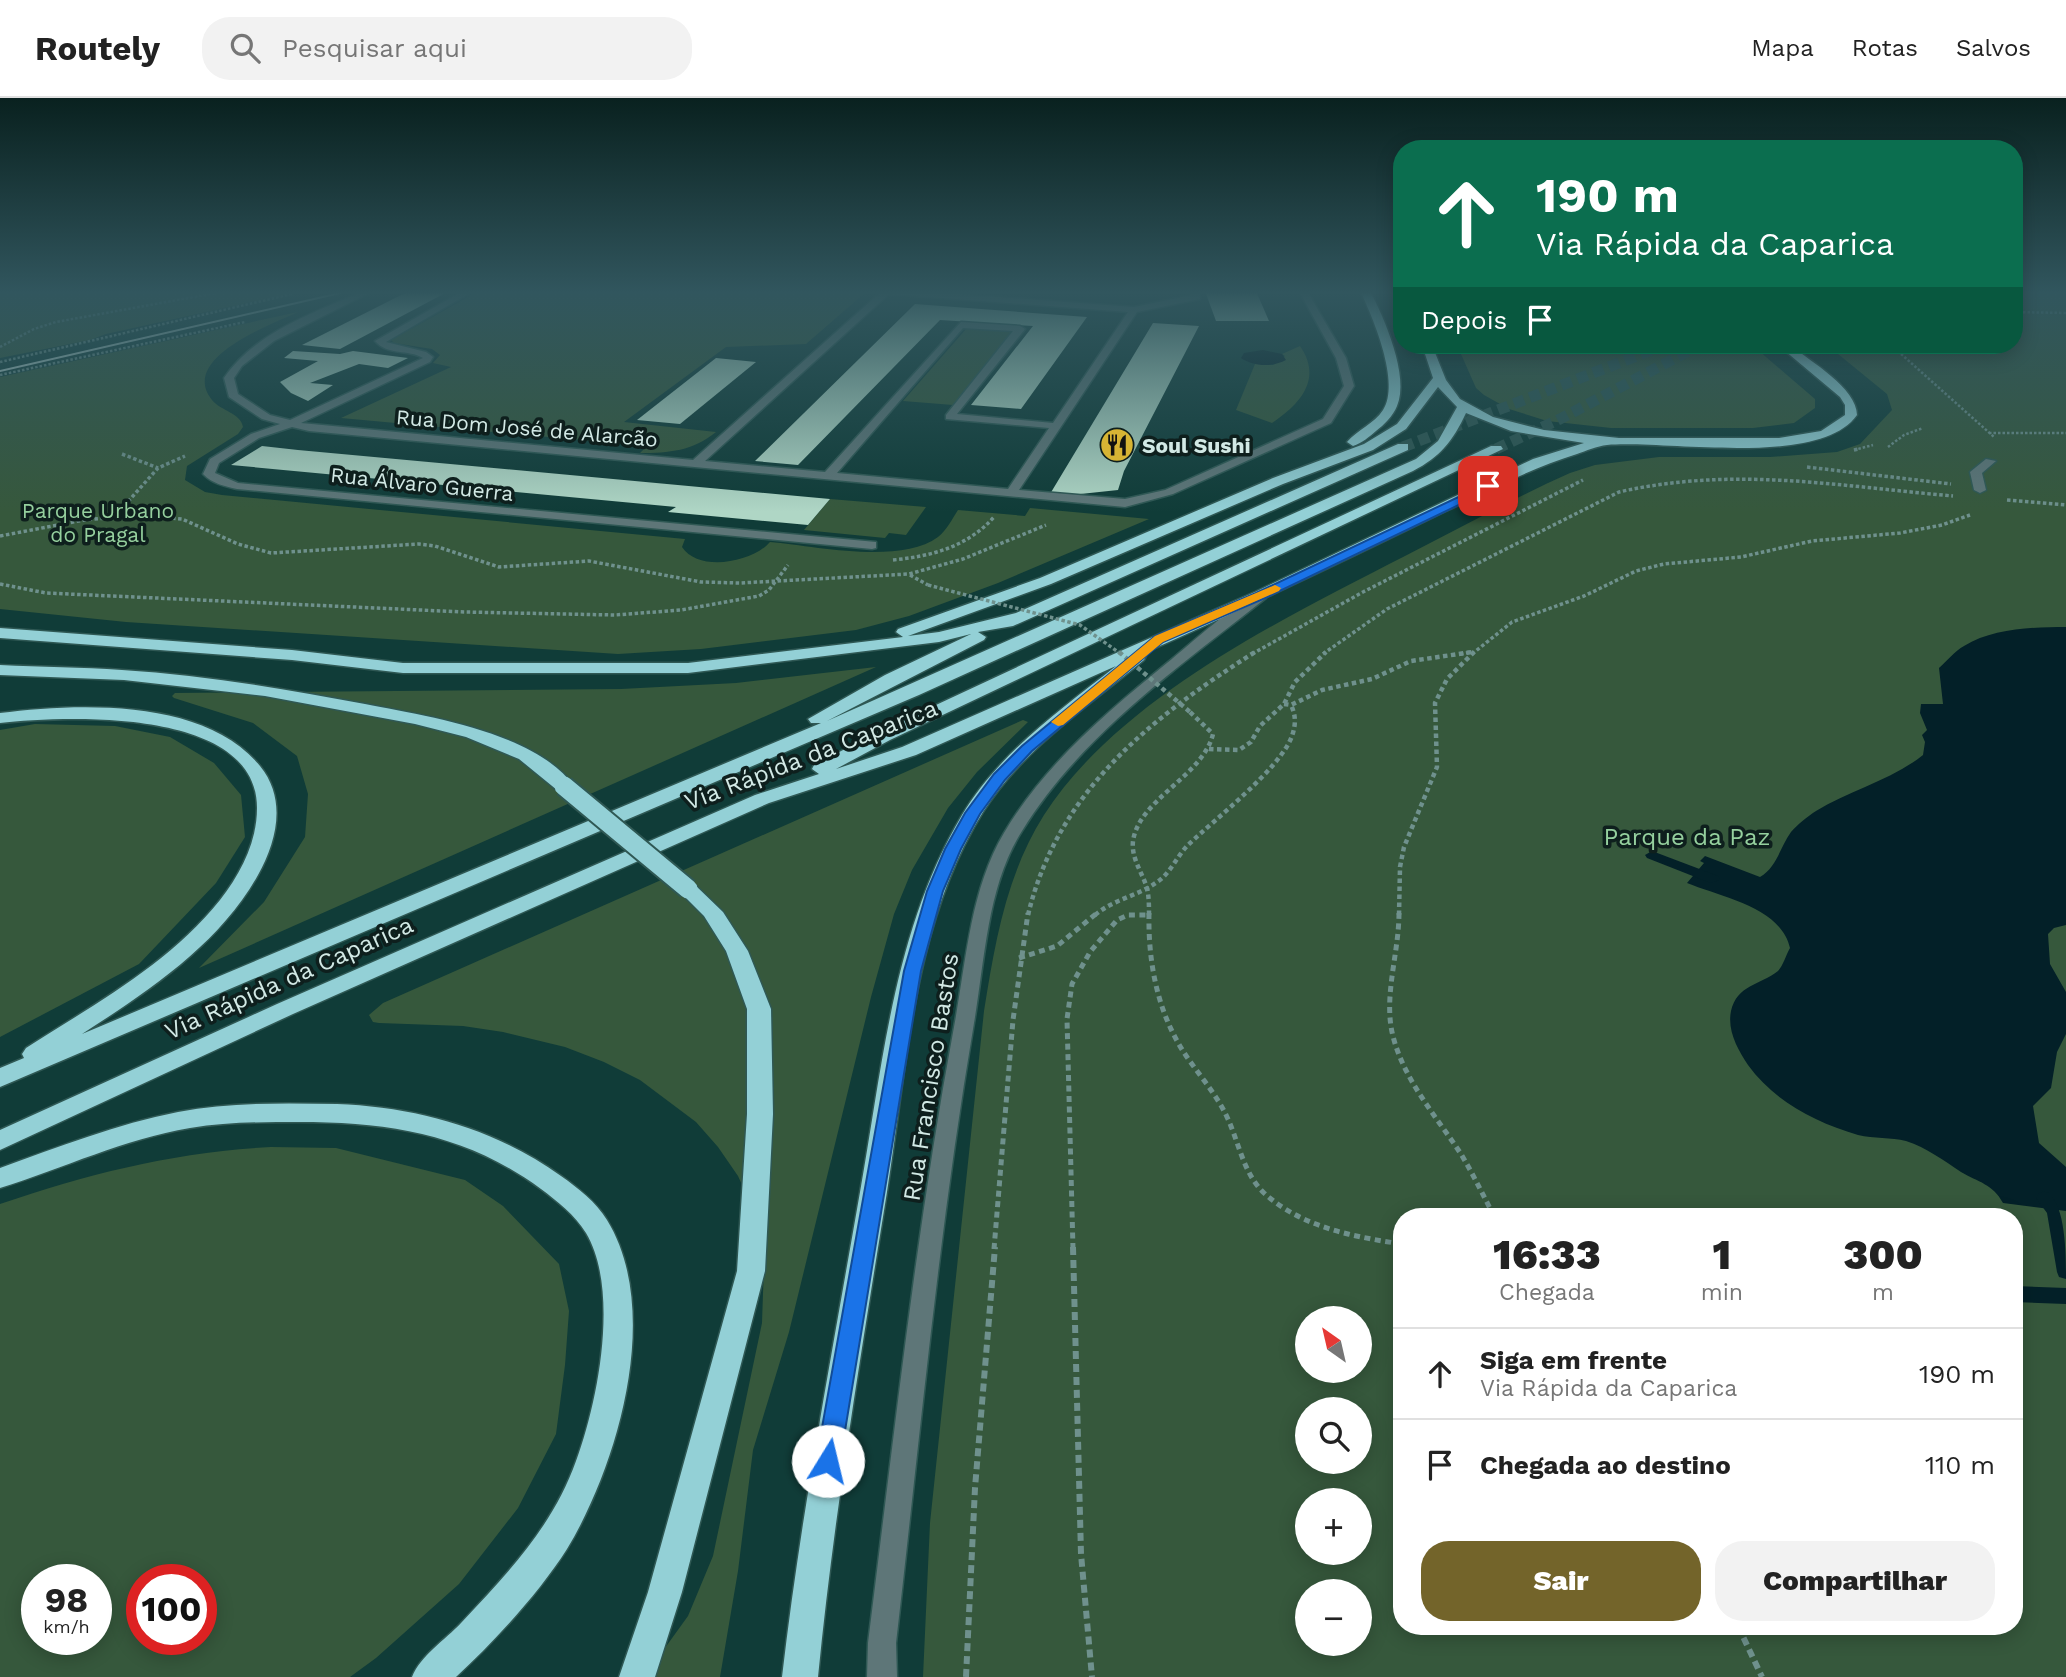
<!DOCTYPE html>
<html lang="pt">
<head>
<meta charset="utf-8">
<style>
  body { margin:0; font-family:"Work Sans",sans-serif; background:#f2f2f2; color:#222; height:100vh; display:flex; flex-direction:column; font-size:26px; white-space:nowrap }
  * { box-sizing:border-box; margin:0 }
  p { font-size:23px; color:#767676 }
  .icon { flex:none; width:38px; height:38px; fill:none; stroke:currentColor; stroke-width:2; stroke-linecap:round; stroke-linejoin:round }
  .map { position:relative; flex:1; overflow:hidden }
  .panel { position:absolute; left:1393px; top:1110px; width:630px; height:427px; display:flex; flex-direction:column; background:#fff; border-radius:28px; box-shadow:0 4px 18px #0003 }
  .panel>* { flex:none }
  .banner { position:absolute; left:1393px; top:42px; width:630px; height:214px; border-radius:28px; box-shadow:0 4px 18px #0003; background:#0b6e4f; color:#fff; overflow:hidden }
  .needle { width:46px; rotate:326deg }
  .tools { position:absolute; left:1295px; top:1208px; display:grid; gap:14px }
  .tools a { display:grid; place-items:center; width:77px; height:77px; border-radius:50%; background:#fff; box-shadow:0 4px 18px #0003; font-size:35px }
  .speed { position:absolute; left:21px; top:1466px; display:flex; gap:14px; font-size:35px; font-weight:700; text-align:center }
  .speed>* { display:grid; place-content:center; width:91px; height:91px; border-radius:50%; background:#fff; box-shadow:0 4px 18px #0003; line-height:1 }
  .speed small { font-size:18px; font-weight:400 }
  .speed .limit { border:10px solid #d22; background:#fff; color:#111 }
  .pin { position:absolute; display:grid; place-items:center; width:60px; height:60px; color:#fff; margin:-30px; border-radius:14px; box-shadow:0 4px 10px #0006 }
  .me { position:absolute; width:77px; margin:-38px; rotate:9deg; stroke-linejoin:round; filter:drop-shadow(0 0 5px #0008) }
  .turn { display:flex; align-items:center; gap:24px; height:147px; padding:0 28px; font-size:32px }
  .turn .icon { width:91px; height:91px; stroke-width:2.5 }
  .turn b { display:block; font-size:49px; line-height:60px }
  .then { display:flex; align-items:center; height:66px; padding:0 28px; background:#0003; gap:14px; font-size:26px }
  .eta { display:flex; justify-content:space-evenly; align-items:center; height:119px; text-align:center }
  .eta b { font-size:42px; font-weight:800; line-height:49px }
  .button { display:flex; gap:14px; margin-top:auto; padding:14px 28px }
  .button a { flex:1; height:80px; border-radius:28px; background:#73642a; color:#fff; font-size:28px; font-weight:800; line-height:80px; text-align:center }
  .button a+a { background:#f2f2f2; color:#222 }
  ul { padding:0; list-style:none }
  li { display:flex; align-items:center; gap:21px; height:91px; padding:0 28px; border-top:2px solid #e0e0e0 }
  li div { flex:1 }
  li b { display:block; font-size:26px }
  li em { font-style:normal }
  header { display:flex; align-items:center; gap:42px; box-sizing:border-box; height:98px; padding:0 35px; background:#fff; border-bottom:2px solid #e0e0e0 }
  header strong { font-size:33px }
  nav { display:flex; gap:38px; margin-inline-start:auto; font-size:24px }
  .search { width:490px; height:63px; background:#f2f2f2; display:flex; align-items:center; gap:18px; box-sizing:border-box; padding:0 24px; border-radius:28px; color:#767676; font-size:26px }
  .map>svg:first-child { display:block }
</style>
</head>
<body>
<header>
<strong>Routely</strong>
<div class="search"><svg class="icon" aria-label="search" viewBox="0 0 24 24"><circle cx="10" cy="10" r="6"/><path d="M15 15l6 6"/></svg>Pesquisar aqui</div>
<nav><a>Mapa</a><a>Rotas</a><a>Salvos</a></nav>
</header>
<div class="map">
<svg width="2066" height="1579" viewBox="0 0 2066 1579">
  <rect width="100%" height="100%" fill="#103c38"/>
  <g fill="#36583c" fill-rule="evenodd">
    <polygon points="0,193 302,193 106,236 90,242 0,260"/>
    <path d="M479 193H867L806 246 726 249 624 324 716 334C693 353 669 355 640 355L647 348 341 320 451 269 433 265 440 257 432 251 394 245 391 242Z"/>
    <path d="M2014 193H2066V1579H923L930 1425 984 913C995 845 1006 777 1044 717 1119 600 1284 520 1405 458 1460 430 1514 400 1570 375L1595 367 1659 359H1770L1837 354 1860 346 1892 312 1887 296 1827 247H2014ZM1402 1118H2014V1528H1402ZM1307 1220H1360V1272H1307ZM1307 1311H1360V1363H1307ZM1307 1402H1360V1454H1307ZM1307 1493H1360V1545H1307Z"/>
    <path d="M298 214C273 226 178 260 212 302 221 313 241 315 243 329L238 336 187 368 185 382 205 394 222 397 685 441 682 449C699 475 753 464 770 444 815 448 900 467 938 439 947 432 952 421 958 412L1025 418 1030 410 1149 421 998 485 909 518 856 532 701 551 618 556 126 524 0 511V279Z"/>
    <polygon points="967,230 1012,233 953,307 903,303"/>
    <polygon points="1457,247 1752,247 1815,301 1815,310 1794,325 1753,330 1611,330 1547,323 1509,311 1484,297 1476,290"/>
    <path d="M1300 248C1323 281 1300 306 1272 325L1236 312 1255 266 1273 267 1285 258 1282 256Z"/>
    <polygon points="830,401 926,409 906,437 889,435 885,440 804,432"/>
    <polygon points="876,569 199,870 264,804 305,739 308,696 297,658 253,625 174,600 172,598 175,595 621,591 736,585"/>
    <polygon points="1023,622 1028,624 977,674 948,710 912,772 894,816 871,899 789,1234 753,1352 738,1473 720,1579 644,1579 688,1518 713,1458 762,1225 765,1137 738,1078 718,1049 696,1024 640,982 604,964 565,949 503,934 463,928 379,925 373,924 369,917 383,905"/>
    <polygon points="35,626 115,628 170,639 214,665 241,697 245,739 216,785 139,866 0,939 0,632"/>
    <path d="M271 1049 336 1050 465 1082 503 1108 559 1166 569 1213 565 1267 556 1336 518 1410 459 1486 376 1560 350 1579H0V1106C91 1075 175 1054 271 1049ZM37 1482H96V1542H37ZM142 1482H201V1542H142Z"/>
  </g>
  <g fill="#032028">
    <path d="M1263 252 1282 256 1286 262C1273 269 1254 269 1241 260L1244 255Z"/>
    <path d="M2066 529V827L2054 830 2048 836 2050 866 2066 894V936L2057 954 2051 990 2033 1008 2039 1045 2066 1069V1113L2003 1105C1993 1086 1978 1084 1961 1074 1943 1062 1927 1050 1906 1043 1891 1039 1874 1041 1858 1037 1815 1024 1775 1004 1748 967 1738 952 1727 933 1731 913 1737 887 1760 887 1778 873 1783 868 1786 857 1790 850 1781 809 1721 799 1687 785L1704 765 1700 763 1705 758 1760 779C1777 769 1780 749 1791 734 1797 727 1808 718 1816 713 1850 692 1892 682 1923 657L1925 644 1922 637 1927 632 1920 615 1921 606H1943L1939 570C1947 563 1955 553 1964 548 1993 530 2033 529 2066 529Z"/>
  </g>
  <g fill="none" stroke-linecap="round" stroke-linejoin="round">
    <g fill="#032028" fill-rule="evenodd">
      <polygon points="1652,753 1718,778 1720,781 1713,785 1708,784 1647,760 1645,757"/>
      <path d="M2045 1093C2066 1103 2066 1156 2066 1181L2059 1179 2057 1174 2047 1115 2036 1100 2039 1095Z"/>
      <polygon points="2014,1188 2066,1190 2066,1206 2014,1204"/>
    </g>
  </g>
  <g fill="#afd6c5">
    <polygon points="409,193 449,193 340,251 302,247"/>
    <polygon points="1205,193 1256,193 1269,223 1216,223"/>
    <polygon points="915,206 1087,219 1021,311 971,307 1033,228 940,222 798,367 755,363"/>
    <polygon points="1153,225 1199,228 1124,373 1118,392 1071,397 1050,396"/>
    <polygon points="293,253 340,256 353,253 408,260 388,270 359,266 310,285 333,287 308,303 291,295 280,284 318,263 284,260"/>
    <polygon points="716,260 756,264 680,326 637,322"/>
    <polygon points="262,348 298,352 830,401 808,427 668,414 676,409 231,367"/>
  </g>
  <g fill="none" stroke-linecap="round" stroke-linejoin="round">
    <g stroke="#2d5652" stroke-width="11" stroke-dasharray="11 6" stroke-linecap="butt">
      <polyline points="1403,349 1665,247"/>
      <polyline points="1496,351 1560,321 1700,247"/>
    </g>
    <g stroke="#2f5854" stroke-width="3">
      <g id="minor">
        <path d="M363 193H373L274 243 242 268 234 280 238 296 270 317 290 322 423 260C408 251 388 258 375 243L463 193H473L386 244 426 254 433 259 430 264 301 325 693 362 882 193H916L1134 209 1192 197 1191 193H1199L1200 201 1137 214 1019 392 1125 401 1165 392 1323 321 1344 288 1336 260 1299 193H1307L1346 260 1354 288 1331 325 1173 396 1125 409 309 333 292 329 259 340 219 365 215 375 238 385 876 444V450L872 451 237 391C224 388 213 386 203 376L210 361 251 336 280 326 262 321 229 299 224 280C255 234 314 215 363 193ZM889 196 1128 214 1053 325 957 316 1025 231 1020 228 961 224 825 374 705 363ZM963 230 1013 233 946 317V321L1049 330 1008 391 837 375Z"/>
        <polygon points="1986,361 1996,363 1982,375 1986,392 1980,395 1974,392 1970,374"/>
        <path d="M1261 493 1268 497 1266 500C1179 569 1081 637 1022 733 987 788 985 862 974 925 939 1130 920 1338 896 1545L897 1579H867L868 1545C894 1339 916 1133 954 929 966 865 970 792 1004 735 1044 667 1107 614 1167 565 1187 549 1241 500 1261 493Z"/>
      </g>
    </g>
    <g stroke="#2f5854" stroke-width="3">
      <polygon id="major" points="1389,193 1397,193 1402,199 1402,208"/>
    </g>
    <g stroke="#2f5854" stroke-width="3">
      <g id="highway">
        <path d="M1360 193H1370C1384 219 1410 279 1397 308 1393 318 1384 327 1376 333 1369 339 1362 345 1353 348L1347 344C1357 332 1374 326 1383 312 1401 286 1373 219 1360 193Z"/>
        <path d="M1422 247H1432L1446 282 1460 301 1493 319 1544 332 1619 340H1779L1821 333 1845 317V307L1840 299 1778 247H1790C1810 263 1857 290 1857 317 1820 370 1667 342 1607 347 1597 348 1586 353 1577 356 1531 370 1489 393 1446 413 1346 462 1246 510 1144 555L1146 558 1144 562C1088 608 1023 651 983 714 913 826 907 967 887 1094 861 1256 834 1416 818 1579H782C801 1416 832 1255 860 1094 883 965 894 831 962 717 999 655 1060 612 1116 568L916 657 769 705 293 916 0 1052V1032L277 906 755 697 819 676 812 671 814 667 878 634 1491 348H1501L1503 351 890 642 836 671 902 649 1255 494 1533 361 1584 345 1511 333 1466 315C1453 343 1440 359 1413 373L919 597 0 989V970L24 960 22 956 26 950C93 907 169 866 220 802 241 775 257 744 257 710 257 609 66 618 0 625V615C79 605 205 600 260 668 287 701 277 743 258 777 219 847 147 894 82 936L821 625H811L808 621 885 577 971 536 939 544 688 575H403L292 562 0 540V530L292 552 403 565H688L903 539 896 534 898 531 1040 480 1273 380 1364 346 1397 326 1433 280ZM1438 289 1457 309 1438 343 1416 361 827 623 984 542 986 539 978 534 1013 528 1408 352V346H1398L1016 515 939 534 908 538 1051 486 1283 386 1373 352 1406 331Z"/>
        <path d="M0 567C41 569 82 569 122 572 204 577 285 591 365 606 426 618 535 634 574 688L564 694 557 692 519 661 466 639 415 626 265 598 124 582 0 577Z"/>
        <polygon points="688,785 695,787 723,814 748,853 771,911 773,1016 765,1173 682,1494 655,1579 619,1579 648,1494 737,1173 747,1016 747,911 726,853 704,818 677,791 681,787"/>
        <path d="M337 1006C417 1009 496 1031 561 1078 578 1090 596 1104 607 1122 663 1213 618 1367 567 1451 539 1495 495 1543 456 1579H412C421 1557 445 1542 461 1525 508 1475 553 1428 576 1363 598 1304 620 1192 586 1135 575 1117 557 1103 541 1091 466 1036 389 1024 299 1024 262 1024 226 1024 190 1030 124 1041 64 1070 0 1090V1070C58 1049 117 1026 178 1014 230 1004 284 1005 337 1006Z"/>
      </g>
    </g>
    <g stroke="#6f918d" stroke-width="2.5" stroke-dasharray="2.5 2" stroke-linecap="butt">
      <polyline points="2014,214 2066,215"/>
      <polyline points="1891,247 1994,339"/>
      <polyline points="0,249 34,231 56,224 227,193"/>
      <polyline points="0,264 292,196"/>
      <polyline points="0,277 245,224"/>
      <polyline points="1989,335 2066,335"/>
      <polyline points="1888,349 1904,337 1923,330"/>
      <polyline points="1854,352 1873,347"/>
    </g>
    <g stroke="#6f918d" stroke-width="3.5" stroke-dasharray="3.5 2.5" stroke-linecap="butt">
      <polyline points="1854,352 1859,351"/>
      <polyline points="122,356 158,370"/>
      <polyline points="1807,369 1951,386"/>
      <polyline points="2007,402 2066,407"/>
      <polyline points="116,417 158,370 185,358"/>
      <polyline points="0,438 84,422 139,417 182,421 238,446 271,455 419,446 435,448 499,469 589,463 701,484 740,485 909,476 963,461 1046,427"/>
      <path d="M893 462C932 458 967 449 994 419"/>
      <polyline points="910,477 928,487"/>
      <polyline points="0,486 46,495 464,514 615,517 681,512 759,498 769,492 788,467"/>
      <polyline points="1252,556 1363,494 1583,382"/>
      <path d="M1323 556 1387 511 1619 394C1734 368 1837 388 1953 398"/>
      <polyline points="1460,556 1473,554"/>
      <polyline points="1472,556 1512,524 1584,498 1636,473 1664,466 1741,459 1812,443 1900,435 1942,427 1970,417"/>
    </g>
    <g stroke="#6f918d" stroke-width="4.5" stroke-dasharray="4.5 3.5" stroke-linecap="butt">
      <polyline points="1284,606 1291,607 1322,592 1372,581 1411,563 1472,554"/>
      <polyline points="1209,651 1239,652 1251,644 1260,628 1284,606 1295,584 1326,554"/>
      <path d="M1028 817C1058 692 1151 620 1255 554"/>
      <path d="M1095 817C1114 801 1138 798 1157 784 1170 776 1177 758 1188 747 1215 721 1280 671 1292 638 1296 626 1296 618 1291 607"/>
      <path d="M1149 817C1149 808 1149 799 1147 790 1142 774 1131 760 1133 743 1139 701 1203 678 1213 636L1190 614"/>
      <polyline points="1399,817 1400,769 1404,749 1437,669 1435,605 1447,581 1474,554"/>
    </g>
    <g stroke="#6f918d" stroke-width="5" stroke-dasharray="6 4.5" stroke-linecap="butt">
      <path d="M1149 815C1148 863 1157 912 1183 953 1197 975 1216 995 1227 1019 1239 1044 1243 1075 1264 1095 1301 1129 1354 1139 1402 1146"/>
      <path d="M1399 815C1399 854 1384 896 1392 934 1402 980 1436 1018 1461 1056 1473 1076 1483 1097 1494 1118"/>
      <polyline points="1019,860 1057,848 1097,815"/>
      <polyline points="994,1151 1013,922 1028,815"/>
      <polyline points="1073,1151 1067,921 1072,886 1090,854 1117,822 1128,817 1150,817"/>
    </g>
    <g stroke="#6f918d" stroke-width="6" stroke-dasharray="8 5" stroke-linecap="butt">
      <polyline points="1073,1149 1081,1456 1092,1579"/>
      <polyline points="1738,1528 1762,1579"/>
      <polyline points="966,1579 975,1390 995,1149"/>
    </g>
    <use href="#minor" fill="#5e7678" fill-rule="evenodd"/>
    <use href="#major" fill="#84b6bb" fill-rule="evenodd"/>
    <use href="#highway" fill="#93d0d6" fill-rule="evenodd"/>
    <polyline stroke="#bdd6d2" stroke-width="2" points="0,273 349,193"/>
    <g stroke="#2f5854" stroke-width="23" stroke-linecap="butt">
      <polyline id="highway-bridge" points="564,688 688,791"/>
    </g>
    <polyline stroke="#6f918d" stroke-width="3.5" stroke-dasharray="3.5 2.5" stroke-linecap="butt" points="928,487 1080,527 1121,556"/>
    <polyline stroke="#6f918d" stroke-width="4.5" stroke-dasharray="4.5 3.5" stroke-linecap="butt" points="1119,554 1190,614"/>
    <use href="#highway-bridge" stroke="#93d0d6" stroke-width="19"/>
  </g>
  <linearGradient id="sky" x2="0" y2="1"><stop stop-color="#09211f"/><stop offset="0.47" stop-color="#31565e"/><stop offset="1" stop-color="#31565e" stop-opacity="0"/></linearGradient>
  <rect width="2066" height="414" fill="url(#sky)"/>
  <polygon fill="#1a73e8" stroke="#114b97" stroke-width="2" points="1488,385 1493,388 1492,391 1265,500 1163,544 1032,653 1005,682 980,716 961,751 943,793 921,873 840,1363 837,1370 828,1373 820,1370 816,1363 904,873 927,793 945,751 965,715 994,676 1022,648 1155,538 1256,495"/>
  <polygon fill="#f59e0b" points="1275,487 1281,490 1279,493 1163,544 1063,627 1058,628 1051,624 1155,538"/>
  <defs>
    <g id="restaurant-disc" transform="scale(1.75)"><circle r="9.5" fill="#d7b434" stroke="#0e1f1d"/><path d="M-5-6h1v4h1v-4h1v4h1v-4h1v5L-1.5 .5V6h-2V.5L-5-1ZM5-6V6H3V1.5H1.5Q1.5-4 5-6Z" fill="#111"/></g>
  </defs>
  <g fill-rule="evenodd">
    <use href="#restaurant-disc" x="1117" y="347"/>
  </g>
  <g text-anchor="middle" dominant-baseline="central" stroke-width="7" stroke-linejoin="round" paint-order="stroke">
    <g font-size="21" fill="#d2e9e5" stroke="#0e1f1d">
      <text transform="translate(527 330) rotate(5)">Rua Dom José de Alarcão</text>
      <text transform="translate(422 386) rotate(6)">Rua Álvaro Guerra</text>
    </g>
    <g font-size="21" font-weight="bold" fill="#d2e9e5" stroke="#0e1f1d" text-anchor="start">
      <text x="1142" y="347">Soul Sushi</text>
    </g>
    <g font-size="21" fill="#95d09e" stroke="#0e1f1d">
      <text x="98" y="412">Parque Urbano<tspan x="98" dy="24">do Pragal</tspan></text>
    </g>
    <g font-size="24" fill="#d2e9e5" stroke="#0e1f1d">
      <text transform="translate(811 657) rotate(-21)">Via Rápida da Caparica</text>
      <text transform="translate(289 880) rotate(-24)">Via Rápida da Caparica</text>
      <text transform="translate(931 979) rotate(-81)">Rua Francisco Bastos</text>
    </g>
    <g font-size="24" fill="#95d09e" stroke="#0e1f1d">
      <text x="1687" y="739">Parque da Paz</text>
    </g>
  </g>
</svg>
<div class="tools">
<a><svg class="needle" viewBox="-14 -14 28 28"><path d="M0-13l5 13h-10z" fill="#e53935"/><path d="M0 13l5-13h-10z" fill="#767676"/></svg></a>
<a><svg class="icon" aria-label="search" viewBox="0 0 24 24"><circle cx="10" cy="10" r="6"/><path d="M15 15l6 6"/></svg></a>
<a>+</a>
<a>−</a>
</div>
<div class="speed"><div>98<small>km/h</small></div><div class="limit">100</div></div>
<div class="pin" style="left:1488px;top:388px;background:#d93025"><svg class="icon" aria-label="arrive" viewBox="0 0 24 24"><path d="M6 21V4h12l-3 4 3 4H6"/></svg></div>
<svg class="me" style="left:828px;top:1363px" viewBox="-20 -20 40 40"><circle r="19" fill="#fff"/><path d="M0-13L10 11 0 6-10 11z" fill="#1a73e8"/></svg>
<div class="banner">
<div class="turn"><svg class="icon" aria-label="ahead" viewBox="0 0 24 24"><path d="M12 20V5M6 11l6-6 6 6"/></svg><div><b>190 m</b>Via Rápida da Caparica</div></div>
<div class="then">Depois<svg class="icon" aria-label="arrive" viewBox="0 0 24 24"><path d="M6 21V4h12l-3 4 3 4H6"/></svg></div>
</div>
<section class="panel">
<div class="eta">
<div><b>16:33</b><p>Chegada</p></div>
<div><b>1</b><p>min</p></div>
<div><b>300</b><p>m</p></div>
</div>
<ul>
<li><svg class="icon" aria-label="ahead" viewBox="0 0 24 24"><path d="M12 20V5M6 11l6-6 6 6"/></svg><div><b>Siga em frente</b><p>Via Rápida da Caparica</p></div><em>190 m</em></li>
<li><svg class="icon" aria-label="arrive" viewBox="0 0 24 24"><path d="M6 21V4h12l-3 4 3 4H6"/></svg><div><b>Chegada ao destino</b></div><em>110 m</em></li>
</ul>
<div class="button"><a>Sair</a><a>Compartilhar</a></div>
</section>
</div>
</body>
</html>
